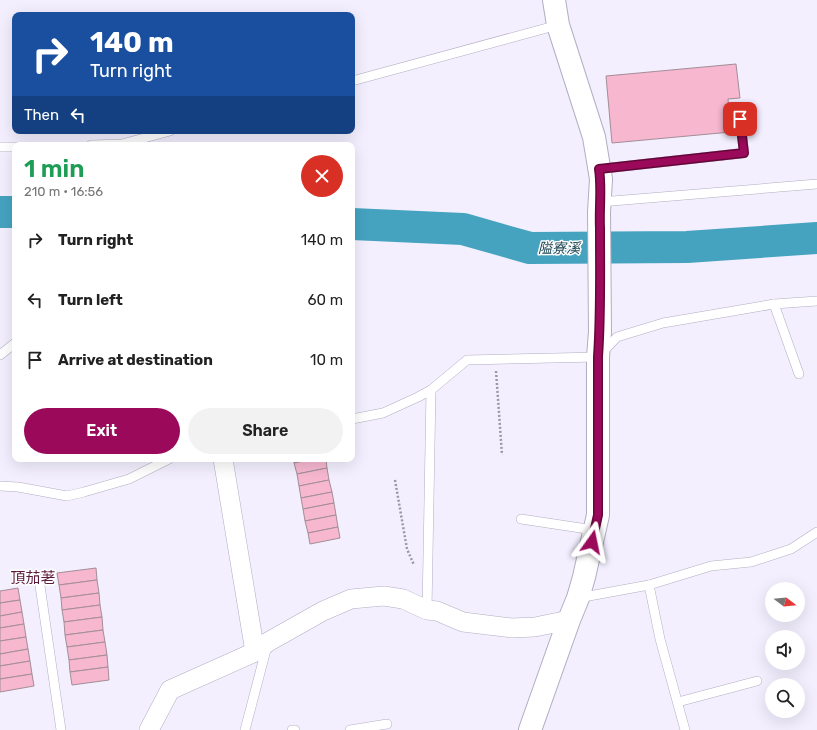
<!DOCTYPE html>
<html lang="en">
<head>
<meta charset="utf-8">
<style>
  body { margin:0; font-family:Rubik,"Noto Sans TC",sans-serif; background:#f2f2f2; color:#222; height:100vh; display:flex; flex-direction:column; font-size:15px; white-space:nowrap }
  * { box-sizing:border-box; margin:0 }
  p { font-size:13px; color:#767676 }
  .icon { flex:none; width:22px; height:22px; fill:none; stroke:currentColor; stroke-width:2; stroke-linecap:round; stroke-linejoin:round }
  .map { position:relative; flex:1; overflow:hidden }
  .panel { position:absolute; left:12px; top:142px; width:343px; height:320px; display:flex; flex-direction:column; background:#fff; border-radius:8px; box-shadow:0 4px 16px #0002 }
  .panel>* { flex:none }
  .guide { position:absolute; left:12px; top:12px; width:343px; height:122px; border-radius:8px; box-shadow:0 4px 16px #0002; background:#1a4fa0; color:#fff; overflow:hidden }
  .needle { width:26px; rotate:106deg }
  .tools { position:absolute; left:765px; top:582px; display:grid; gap:8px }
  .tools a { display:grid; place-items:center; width:40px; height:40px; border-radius:50%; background:#fff; box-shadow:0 4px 16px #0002; font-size:20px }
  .pin { position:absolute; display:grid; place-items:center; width:34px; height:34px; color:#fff; margin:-17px; border-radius:8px; box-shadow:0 2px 6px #0006 }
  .me { position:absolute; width:44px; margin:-22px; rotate:12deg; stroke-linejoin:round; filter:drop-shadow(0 0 3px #0008) }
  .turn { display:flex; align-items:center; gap:14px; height:84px; padding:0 12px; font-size:18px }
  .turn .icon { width:52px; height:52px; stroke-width:2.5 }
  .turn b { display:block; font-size:28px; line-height:34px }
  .then { display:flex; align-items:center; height:38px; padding:0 12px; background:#0003; gap:8px; font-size:15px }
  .round { display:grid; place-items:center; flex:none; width:42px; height:42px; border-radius:21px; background:#f2f2f2 }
  .head { display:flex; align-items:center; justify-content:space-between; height:68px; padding:0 12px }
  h1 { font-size:24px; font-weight:600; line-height:30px; color:#1e9e55 }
  .action { display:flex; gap:8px; margin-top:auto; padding:8px 12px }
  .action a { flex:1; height:46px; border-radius:24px; background:#9a095a; color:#fff; font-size:16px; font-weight:600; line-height:46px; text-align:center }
  .action a+a { background:#f2f2f2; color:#222 }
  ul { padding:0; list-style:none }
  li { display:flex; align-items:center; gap:12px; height:60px; padding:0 12px }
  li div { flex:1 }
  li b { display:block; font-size:15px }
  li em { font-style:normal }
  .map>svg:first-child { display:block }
</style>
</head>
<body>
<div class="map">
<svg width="817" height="730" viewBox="0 0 817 730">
  <rect width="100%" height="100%" fill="#f3efff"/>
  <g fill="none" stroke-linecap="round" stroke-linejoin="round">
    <g stroke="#45a3c0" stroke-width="32">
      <polyline points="0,212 15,212"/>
      <polyline points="352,224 463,229 530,248 687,247 817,238"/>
    </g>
  </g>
  <g fill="#f6b7cf" stroke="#a38e96">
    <polygon points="736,64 740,98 728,99 731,132 612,143 606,76"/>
    <polygon points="294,459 313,459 294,463"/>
    <polygon points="313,459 326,459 327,468 297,474 294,463"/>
    <polygon points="327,468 329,480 299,486 297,474"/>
    <polygon points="329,480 332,492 301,498 299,486"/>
    <polygon points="332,492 334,503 303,509 301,498"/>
    <polygon points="334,503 336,515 305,521 303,509"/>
    <polygon points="336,515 338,527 308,533 305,521"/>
    <polygon points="338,527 340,538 310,544 308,533"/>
    <polygon points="96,568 97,580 59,585 57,573"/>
    <polygon points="97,580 99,593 61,598 59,585"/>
    <polygon points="18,588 20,600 0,603 0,591"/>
    <polygon points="99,593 100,605 62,610 61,598"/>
    <polygon points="20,600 22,612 0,616 0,603"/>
    <polygon points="100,605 102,617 64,622 62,610"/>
    <polygon points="22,612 24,624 0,628 0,616"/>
    <polygon points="102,617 103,630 65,635 64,622"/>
    <polygon points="24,624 26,637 0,641 0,628"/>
    <polygon points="103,630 105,642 67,647 65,635"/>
    <polygon points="26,637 28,649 0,654 0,641"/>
    <polygon points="105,642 107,655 69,660 67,647"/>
    <polygon points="28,649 30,661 0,666 0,654"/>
    <polygon points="107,655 108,667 70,672 69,660"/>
    <polygon points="30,661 32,674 0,679 0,666"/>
    <polygon points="108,667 109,680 72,685 70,672"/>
    <polygon points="32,674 34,686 0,692 0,679"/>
  </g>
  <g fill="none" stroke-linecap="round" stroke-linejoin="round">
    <g stroke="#b2aec1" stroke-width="10">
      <g id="service">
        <polyline points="352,81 558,25"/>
        <polyline points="91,145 122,144 170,131"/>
        <polyline points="0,147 15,147"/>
        <polyline points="599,169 744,153 740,119"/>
        <polyline points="600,202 817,184"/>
        <polyline points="774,304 799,374"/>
        <polyline points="0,355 15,343"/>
        <polyline points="352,419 383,413 418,397 431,390 467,360 598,357 617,337 663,323 774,304 817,301"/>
        <polyline points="0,486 18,487 67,496 84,492 129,479 169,459"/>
        <polyline points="521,519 594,530"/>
        <polyline points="39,579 61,730"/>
        <polyline points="649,585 660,639 685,730"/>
        <polyline points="578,598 649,585 711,566 751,562 791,549 817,532"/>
        <polyline points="427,610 431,390"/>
        <polyline points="678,702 757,681"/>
        <polyline points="245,730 267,646"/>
        <polyline points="292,730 295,730"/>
        <polyline points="350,730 387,724"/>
      </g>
    </g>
    <g stroke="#b2aec1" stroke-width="20">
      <g id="minor">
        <polyline points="223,459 255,652"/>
        <polyline points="149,730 170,690 255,652 268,642 323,611 351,599 384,596 403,599 427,610 437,611 463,622 512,628 535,627 569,620"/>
      </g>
    </g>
    <g stroke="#b2aec1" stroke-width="24">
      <polyline id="tertiary" points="530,730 569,620 578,598 584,577 598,515 598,357 600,332 599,212 601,179 594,137 558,25 554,0"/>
    </g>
    <g stroke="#9b98a4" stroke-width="2.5" stroke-dasharray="2 2" stroke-linecap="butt">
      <polyline points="496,371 502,455"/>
      <polyline points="395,480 407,549 414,565"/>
    </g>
    <use href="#service" stroke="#fff" stroke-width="9"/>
    <use href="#minor" stroke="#fff" stroke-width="19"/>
    <use href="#tertiary" stroke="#fff" stroke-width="22"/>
  </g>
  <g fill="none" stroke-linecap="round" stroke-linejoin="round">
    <g stroke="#64063a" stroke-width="10">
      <path id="route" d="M592 542 598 515V357C601 314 600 271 600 228 599 208 602 188 599 169L744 153 740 119"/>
    </g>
    <use href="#route" stroke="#9a095a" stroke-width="7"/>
  </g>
  <g text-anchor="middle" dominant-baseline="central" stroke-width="3" stroke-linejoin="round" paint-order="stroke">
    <g font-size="14" font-style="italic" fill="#1a4451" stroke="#fff">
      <text x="559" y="248">隘寮溪</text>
    </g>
    <g font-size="15" fill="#5c1b39" stroke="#fff">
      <text x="33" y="578">頂茄荖</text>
    </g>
  </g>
</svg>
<div class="tools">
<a><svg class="needle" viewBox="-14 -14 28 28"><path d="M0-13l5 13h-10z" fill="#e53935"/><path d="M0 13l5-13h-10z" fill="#767676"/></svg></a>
<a><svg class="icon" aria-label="sound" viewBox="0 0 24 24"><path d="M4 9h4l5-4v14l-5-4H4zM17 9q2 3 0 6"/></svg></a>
<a><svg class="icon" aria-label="search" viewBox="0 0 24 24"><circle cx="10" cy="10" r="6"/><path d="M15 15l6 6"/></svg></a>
</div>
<div class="pin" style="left:740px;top:119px;background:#d93025"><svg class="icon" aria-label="arrive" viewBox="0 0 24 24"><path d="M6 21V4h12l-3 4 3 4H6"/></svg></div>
<svg class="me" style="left:592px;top:542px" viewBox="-20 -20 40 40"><path d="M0-17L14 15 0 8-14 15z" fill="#9a095a" stroke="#fff" stroke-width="4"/></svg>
<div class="guide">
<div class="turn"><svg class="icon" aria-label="right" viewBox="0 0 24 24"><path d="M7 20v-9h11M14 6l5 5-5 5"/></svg><div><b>140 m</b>Turn right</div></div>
<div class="then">Then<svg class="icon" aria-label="left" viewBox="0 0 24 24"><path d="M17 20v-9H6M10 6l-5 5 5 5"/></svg></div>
</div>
<section class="panel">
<div class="head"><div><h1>1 min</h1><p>210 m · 16:56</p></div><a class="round" style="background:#d93025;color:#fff"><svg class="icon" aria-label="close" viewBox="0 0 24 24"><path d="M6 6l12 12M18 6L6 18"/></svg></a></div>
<ul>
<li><svg class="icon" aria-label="right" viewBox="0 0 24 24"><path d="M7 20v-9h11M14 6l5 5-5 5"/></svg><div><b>Turn right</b></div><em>140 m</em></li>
<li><svg class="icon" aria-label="left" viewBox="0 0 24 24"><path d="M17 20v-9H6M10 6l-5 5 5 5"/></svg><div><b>Turn left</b></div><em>60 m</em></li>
<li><svg class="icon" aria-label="arrive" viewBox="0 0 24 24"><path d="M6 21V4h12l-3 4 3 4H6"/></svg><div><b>Arrive at destination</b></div><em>10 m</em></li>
</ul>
<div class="action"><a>Exit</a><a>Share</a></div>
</section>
</div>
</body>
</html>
